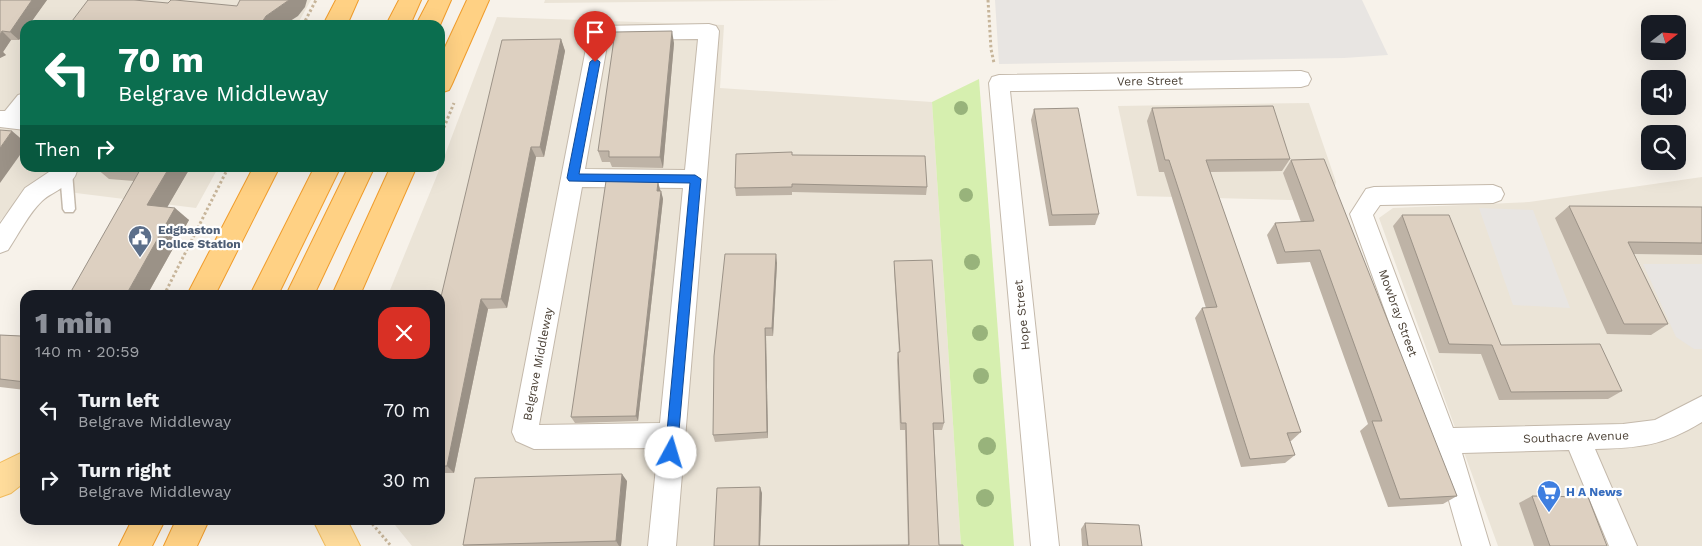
<!DOCTYPE html>
<html lang="en">
<head>
<meta charset="utf-8">
<style>
  body { margin:0; font-family:"Work Sans",sans-serif; background:#20242c; color:#f1f3f6; height:100vh; display:flex; flex-direction:column; font-size:19px; white-space:nowrap }
  * { box-sizing:border-box; margin:0 }
  p { font-size:16px; color:#9ea1a6 }
  .icon { flex:none; width:28px; height:28px; fill:none; stroke:currentColor; stroke-width:2; stroke-linecap:round; stroke-linejoin:round }
  .map { position:relative; flex:1; overflow:hidden }
  .sheet { position:absolute; left:20px; top:290px; width:425px; height:235px; display:flex; flex-direction:column; background:#171b24; border-radius:15px; box-shadow:0 5px 20px #0002 }
  .sheet>* { flex:none }
  .top-card { position:absolute; left:20px; top:20px; width:425px; height:152px; border-radius:15px; box-shadow:0 5px 20px #0002; background:#0b6e4f; color:#fff; overflow:hidden }
  .needle { width:32px; rotate:73deg }
  .tools { position:absolute; left:1641px; top:15px; display:grid; gap:10px }
  .tools a { display:grid; place-items:center; width:45px; height:45px; border-radius:10px; background:#171b24; box-shadow:0 5px 20px #0002; font-size:25px }
  .pin { position:absolute; display:grid; place-items:center; width:42px; height:42px; color:#fff; margin:-51px -21px; border-radius:50% 50% 50% 0; rotate:-45deg; box-shadow:0 0 5px #0007 }
  .pin .icon { rotate:45deg }
  .me { position:absolute; width:55px; margin:-28px; rotate:6deg; stroke-linejoin:round; filter:drop-shadow(0 0 4px #0008) }
  .turn { display:flex; align-items:center; gap:18px; height:105px; padding:0 15px; font-size:22px }
  .turn .icon { width:65px; height:65px; stroke-width:2.5 }
  .turn b { display:block; font-size:35px; line-height:42px }
  .then { display:flex; align-items:center; height:48px; padding:0 15px; background:#0003; gap:10px; font-size:19px }
  .round { display:grid; place-items:center; flex:none; width:52px; height:52px; border-radius:15px; background:#20242c }
  .head { display:flex; align-items:center; justify-content:space-between; height:85px; padding:0 15px }
  h1 { font-size:30px; font-weight:800; line-height:38px; color:#8c9099 }
  ul { padding:0; list-style:none }
  li { display:flex; align-items:center; gap:15px; height:70px; padding:0 15px }
  li div { flex:1 }
  li b { display:block; font-size:19px }
  li em { font-style:normal }
  .map>svg:first-child { display:block }
</style>
</head>
<body>
<div class="map">
<svg width="1702" height="546" viewBox="0 0 1702 546">
  <rect width="100%" height="100%" fill="#f7f2ea"/>
  <g fill="#ebe4d7">
    <polygon points="0,0 311,0 297,25 25,25 25,168 218,168 196,208 28,187 0,221"/>
    <polygon points="545,0 843,0 544,3"/>
    <polygon points="497,17 724,25 720,88 932,102 961,546 412,546 391,520 440,520 440,295 388,295 440,168"/>
    <polygon points="1309,103 1336,182 1332,201 1137,196 1118,106"/>
    <polygon points="1702,177 1702,546 1498,546 1379,218 1393,208 1529,202"/>
  </g>
  <polygon fill="#d6efaf" points="979,79 1014,546 961,546 932,102"/>
  <g fill="#e8e5e2">
    <polygon points="995,0 1362,0 1388,55 1344,58 999,64"/>
    <polygon points="1479,208 1533,210 1570,308 1513,305"/>
    <polygon points="1643,264 1702,264 1702,349 1694,349 1676,337"/>
  </g>
  <g fill="none" stroke-linecap="round" stroke-linejoin="round">
    <g stroke="#c4b9ab" stroke-width="3">
      <polygon id="service" points="67,168 72,172 75,209 73,212 65,212 63,209 60,172 62,169"/>
    </g>
    <g stroke="#c4b9ab" stroke-width="2">
      <g id="minor">
        <path d="M709 24 716 26 719 31 676 546H648L658 448 534 449 516 441 512 432 589 33 592 28 599 26ZM698 39 685 170 585 169 608 40ZM582 187 683 188 660 423 539 425Z"/>
        <polygon points="1301,71 1308,73 1311,79 1308,85 1301,87 1010,91 1059,546 1031,546 989,83 992,77 999,75"/>
        <polygon points="25,93 25,130 0,127 0,111 5,111 18,95"/>
        <path d="M55 168H77C78 184 52 191 42 201 29 213 18 235 8 250L0 253V224L25 188Z"/>
        <path d="M1493 185 1501 188 1504 194 1501 200 1493 203 1380 205 1373 215 1453 428 1623 424 1655 420 1702 396V422C1663 446 1639 448 1595 449L1637 546H1609L1569 450 1462 453 1490 546H1462L1432 441 1350 214 1366 189 1374 187Z"/>
      </g>
    </g>
    <g stroke="#f2bc5d" stroke-width="2">
      <g id="primary">
        <polygon points="25,451 25,482 11,493 0,497 0,463"/>
        <polygon points="313,520 347,520 360,546 326,546"/>
      </g>
    </g>
    <g stroke="#f09c2b" stroke-width="2">
      <g id="trunk">
        <polygon points="336,0 358,0 347,25 323,25"/>
        <polygon points="399,0 421,0 410,25 386,25"/>
        <polygon points="429,0 451,0 440,25 416,25"/>
        <polygon points="467,0 489,0 452,84 449,90 440,93 440,58"/>
        <polygon points="253,168 279,168 215,295 187,295"/>
        <polygon points="314,168 340,168 278,295 250,295"/>
        <polygon points="348,168 374,168 314,295 286,295"/>
        <polygon points="390,168 416,168 360,295 332,295"/>
        <polygon points="132,520 165,520 152,546 119,546"/>
        <polygon points="176,520 209,520 197,546 164,546"/>
      </g>
    </g>
    <g stroke="#c7b59a" stroke-width="3" stroke-dasharray="2.5 2.5" stroke-linecap="butt">
      <polyline points="988,0 991,49 994,63"/>
      <polyline points="303,25 316,0"/>
      <polyline points="440,137 454,103"/>
      <polyline points="164,295 228,168"/>
      <polyline points="369,520 391,546"/>
    </g>
    <use href="#service" fill="#fff" fill-rule="evenodd"/>
    <use href="#minor" fill="#fff" fill-rule="evenodd"/>
    <use href="#primary" fill="#ffdc9b" fill-rule="evenodd"/>
    <use href="#trunk" fill="#ffd184" fill-rule="evenodd"/>
  </g>
  <g fill="#98b37b">
    <circle cx="961" cy="108" r="7"/>
    <circle cx="966" cy="195" r="7"/>
    <circle cx="972" cy="262" r="8"/>
    <circle cx="980" cy="333" r="8"/>
    <circle cx="981" cy="376" r="8"/>
    <circle cx="987" cy="446" r="9"/>
    <circle cx="985" cy="498" r="9"/>
  </g>
  <g fill="#beb3a6">
    <polygon points="0,0 47,0 29,25 25,25 25,31 19,40 11,40 3,52 6,55 0,58"/>
    <polygon points="561,39 565,51 544,157 536,157 507,308 488,309 454,473 440,473 440,301"/>
    <polygon points="674,43 663,168 612,167 610,162 602,162 598,151"/>
    <polygon points="1152,108 1290,159 1282,171 1210,172 1301,432 1291,441 1290,441 1295,455 1285,463 1241,467 1195,318 1202,308 1206,308 1164,172 1159,172 1147,121"/>
    <polygon points="1034,109 1099,214 1095,225 1049,226 1031,120"/>
    <polygon points="792,155 927,187 926,195 792,192 792,195 736,196 735,188"/>
    <polygon points="1291,160 1457,496 1443,504 1388,507 1360,431 1368,424 1310,262 1277,264 1267,235 1275,223 1301,222 1283,173"/>
    <polygon points="96,168 190,168 167,207 189,220 147,295 134,181 109,179"/>
    <polygon points="658,182 663,199 638,421 575,423 571,417"/>
    <polygon points="1569,206 1702,207 1702,255 1634,254 1668,324 1651,335 1607,334 1555,218"/>
    <polygon points="1402,215 1501,345 1622,391 1608,399 1499,400 1481,354 1439,353 1393,226"/>
    <polygon points="894,261 944,423 942,430 934,430 939,545 714,546 762,493 760,546 908,545 905,430 900,430 897,360 898,352 899,352 894,270"/>
    <polygon points="777,263 773,336 766,336 768,438 715,442 713,435"/>
    <polygon points="25,329 25,390 0,387 0,335 21,336"/>
    <polygon points="627,481 621,546 464,546 463,545"/>
    <polygon points="1532,496 1607,546 1534,546 1519,503"/>
    <polygon points="1085,523 1142,546 1082,546 1081,529"/>
  </g>
  <g fill="#9b9287">
    <polygon points="32,0 47,0 29,25 25,25 25,31 19,40 10,32"/>
    <polygon points="289,0 307,0 305,7 298,16 284,25 260,25 266,16"/>
    <polygon points="2,31 11,40 3,52 6,55 0,58 0,35"/>
    <polygon points="672,31 674,43 663,168 660,157"/>
    <polygon points="561,39 565,51 544,157 540,147"/>
    <polygon points="12,131 25,142 25,148 0,183 0,148"/>
    <polygon points="531,147 536,157 507,308 501,299"/>
    <polygon points="169,168 190,168 161,218 147,205"/>
    <polygon points="658,182 660,190 660,199 657,191"/>
    <polygon points="661,191 663,199 638,421 636,416"/>
    <polygon points="175,208 189,220 147,295 126,295"/>
    <polygon points="776,254 777,263 773,336 772,328"/>
    <polygon points="481,299 488,309 454,473 447,466"/>
    <polygon points="765,328 766,336 768,438 767,432"/>
    <polygon points="622,474 627,481 621,546 619,546 616,541"/>
    <polygon points="760,487 762,493 760,546 759,546"/>
  </g>
  <g fill="#ddd0c1" stroke="#9b9287">
    <polygon points="0,0 32,0 10,32 2,31 0,35"/>
    <polygon points="88,0 134,0 168,3 171,0 175,0 237,6 240,0 289,0 266,16 260,25 69,25"/>
    <polygon points="672,31 660,157 609,157 609,151 598,151 615,32"/>
    <polygon points="561,39 540,147 531,147 501,299 481,299 447,466 440,466 440,301 502,40"/>
    <polygon points="1273,106 1290,159 1206,160 1301,432 1287,433 1295,455 1250,459 1202,308 1217,307 1169,160 1165,160 1152,108"/>
    <polygon points="1078,108 1099,214 1052,215 1034,109"/>
    <polygon points="0,130 12,131 0,148"/>
    <polygon points="792,152 792,155 925,156 927,187 792,184 792,187 735,188 736,154"/>
    <polygon points="1324,159 1457,496 1400,499 1372,421 1382,421 1320,250 1285,252 1275,223 1314,221 1291,160"/>
    <polygon points="112,168 169,168 147,205 175,208 126,295 69,295 140,170"/>
    <polygon points="606,181 658,182 657,191 661,191 636,416 571,417"/>
    <polygon points="1569,206 1702,207 1702,243 1628,242 1668,324 1624,324"/>
    <polygon points="1402,215 1449,215 1501,345 1600,344 1622,391 1511,392 1492,345 1449,344"/>
    <polygon points="725,254 776,254 772,328 765,328 767,432 713,435 714,356"/>
    <polygon points="932,260 944,423 933,423 939,545 963,545 963,546 714,546 717,488 760,487 759,546 909,545 906,423 901,423 898,352 900,352 894,261"/>
    <polygon points="25,329 25,382 0,379 0,335 21,336"/>
    <polygon points="622,474 616,541 463,545 475,478"/>
    <polygon points="1532,496 1588,497 1607,546 1550,546"/>
    <polygon points="1085,523 1139,525 1142,546 1088,546"/>
  </g>
  <polygon fill="#1a73e8" stroke="#114b97" points="595,58 600,62 579,174 695,175 701,179 677,453 675,458 671,459 667,458 665,453 690,183 569,181 567,178 590,62"/>
  <defs>
    <g id="civic-pin" transform="scale(1.25)"><path d="M0 17L-7.5 6A9.5 9.5 0 1 1 7.5 6Z" fill="#5c6f8a" stroke="#fff"/><path d="M-.6-6.5H3V-4.5H.6V-3L4-1V1h2V6H-6V1h2V-1L-.6-3ZM-1.2 2.5V6h2.4V2.5Z" fill="#fff"/></g>
    <g id="supermarket-pin" transform="scale(1.25)"><path d="M0 17L-7.5 6A9.5 9.5 0 1 1 7.5 6Z" fill="#3f7fe0" stroke="#fff"/><path d="M-6-5.5h2.5l.6 2H6L4.5 2H-2.5L-4.4-4H-6ZM-1.5 3.2a1.3 1.3 0 1 0 .1 0ZM3 3.2a1.3 1.3 0 1 0 .1 0Z" fill="#fff"/></g>
  </defs>
  <g fill-rule="evenodd">
    <use href="#civic-pin" x="140" y="237"/>
    <use href="#supermarket-pin" x="1549" y="492"/>
  </g>
  <g text-anchor="middle" dominant-baseline="central" stroke-width="4.5" stroke-linejoin="round" paint-order="stroke">
    <g font-size="12" fill="#4c4237" stroke="#fff">
      <text transform="translate(1150 81) rotate(-1)">Vere Street</text>
      <text transform="translate(1398 313) rotate(70)">Mowbray Street</text>
      <text transform="translate(1022 315) rotate(-96)">Hope Street</text>
      <text transform="translate(538 364) rotate(-79)">Belgrave Middleway</text>
      <text transform="translate(1576 437) rotate(-2)">Southacre Avenue</text>
    </g>
    <g font-size="12" font-weight="bold" fill="#4e5e75" stroke="#fff" text-anchor="start">
      <text x="158" y="230">Edgbaston<tspan x="158" dy="14">Police Station</tspan></text>
    </g>
    <g font-size="12" font-weight="bold" fill="#366cbe" stroke="#fff" text-anchor="start">
      <text x="1566" y="492">H A News</text>
    </g>
  </g>
</svg>
<div class="tools">
<a><svg class="needle" viewBox="-14 -14 28 28"><path d="M0-13l5 13h-10z" fill="#e53935"/><path d="M0 13l5-13h-10z" fill="#9ea1a6"/></svg></a>
<a><svg class="icon" aria-label="sound" viewBox="0 0 24 24"><path d="M4 9h4l5-4v14l-5-4H4zM17 9q2 3 0 6"/></svg></a>
<a><svg class="icon" aria-label="search" viewBox="0 0 24 24"><circle cx="10" cy="10" r="6"/><path d="M15 15l6 6"/></svg></a>
</div>
<div class="pin" style="left:595px;top:62px;background:#d93025"><svg class="icon" aria-label="arrive" viewBox="0 0 24 24"><path d="M6 21V4h12l-3 4 3 4H6"/></svg></div>
<svg class="me" style="left:671px;top:453px" viewBox="-20 -20 40 40"><circle r="19" fill="#fff"/><path d="M0-13L10 11 0 6-10 11z" fill="#1a73e8"/></svg>
<div class="top-card">
<div class="turn"><svg class="icon" aria-label="left" viewBox="0 0 24 24"><path d="M17 20v-9H6M10 6l-5 5 5 5"/></svg><div><b>70 m</b>Belgrave Middleway</div></div>
<div class="then">Then<svg class="icon" aria-label="right" viewBox="0 0 24 24"><path d="M7 20v-9h11M14 6l5 5-5 5"/></svg></div>
</div>
<section class="sheet">
<div class="head"><div><h1>1 min</h1><p>140 m · 20:59</p></div><a class="round" style="background:#d93025;color:#fff"><svg class="icon" aria-label="close" viewBox="0 0 24 24"><path d="M6 6l12 12M18 6L6 18"/></svg></a></div>
<ul>
<li><svg class="icon" aria-label="left" viewBox="0 0 24 24"><path d="M17 20v-9H6M10 6l-5 5 5 5"/></svg><div><b>Turn left</b><p>Belgrave Middleway</p></div><em>70 m</em></li>
<li><svg class="icon" aria-label="right" viewBox="0 0 24 24"><path d="M7 20v-9h11M14 6l5 5-5 5"/></svg><div><b>Turn right</b><p>Belgrave Middleway</p></div><em>30 m</em></li>
</ul>
</section>
</div>
</body>
</html>
